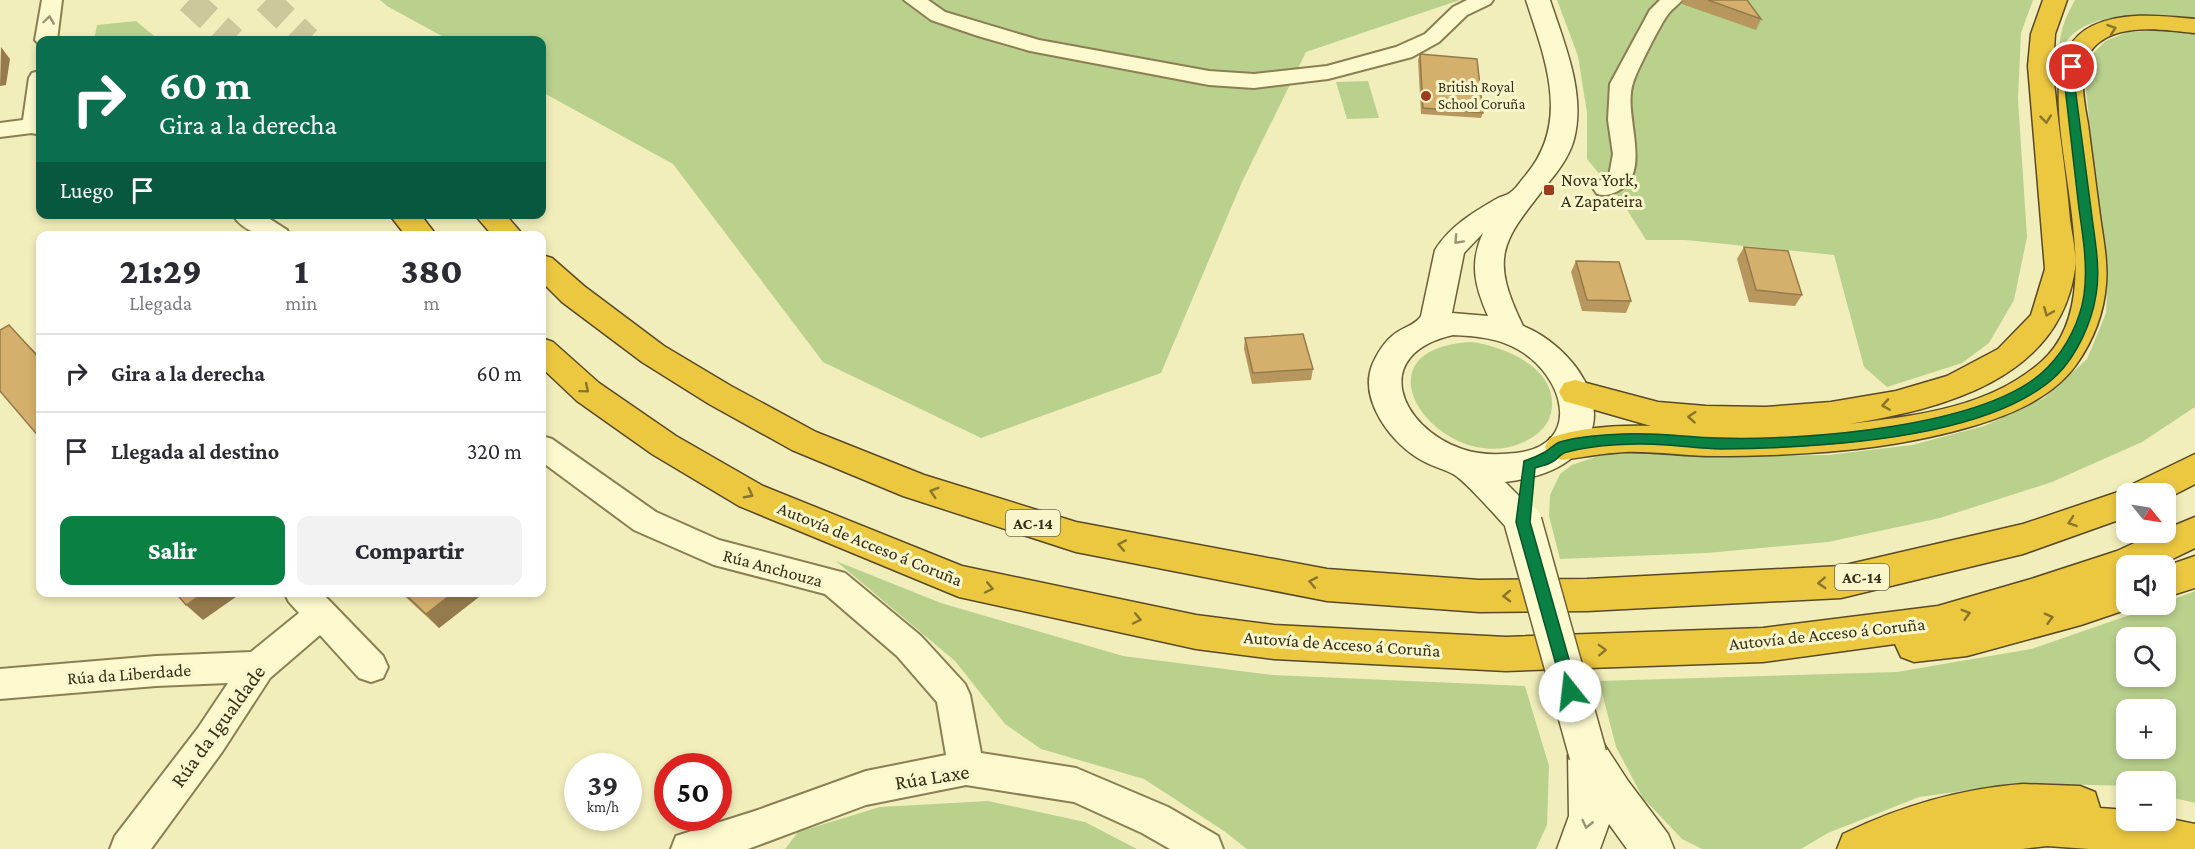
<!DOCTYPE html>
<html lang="es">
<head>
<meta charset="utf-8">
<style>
  body { margin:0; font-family:"Crimson Pro",serif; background:#f2f2f3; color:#2b2b33; height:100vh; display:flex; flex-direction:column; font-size:22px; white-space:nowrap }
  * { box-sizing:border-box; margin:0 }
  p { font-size:20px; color:#7c7c81 }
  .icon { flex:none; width:33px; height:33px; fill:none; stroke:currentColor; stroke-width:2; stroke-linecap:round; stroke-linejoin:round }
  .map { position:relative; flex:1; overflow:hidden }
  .sheet { position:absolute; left:36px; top:231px; width:510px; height:366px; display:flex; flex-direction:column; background:#fff; border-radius:12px; box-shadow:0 3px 9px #0003 }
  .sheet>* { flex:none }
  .guide { position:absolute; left:36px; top:36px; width:510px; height:183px; border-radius:12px; box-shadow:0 3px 9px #0003; background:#0b6e4f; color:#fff; overflow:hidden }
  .needle { width:39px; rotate:120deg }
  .controls { position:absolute; left:2116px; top:483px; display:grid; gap:12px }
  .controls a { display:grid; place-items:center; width:60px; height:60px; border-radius:12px; background:#fff; box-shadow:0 3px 9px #0003; font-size:30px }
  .speed { position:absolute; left:564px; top:753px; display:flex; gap:12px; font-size:30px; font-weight:700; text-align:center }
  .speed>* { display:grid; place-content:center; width:78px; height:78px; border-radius:50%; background:#fff; box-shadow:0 3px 9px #0003; line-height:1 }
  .speed small { font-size:15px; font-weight:400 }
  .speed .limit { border:9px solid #d22; background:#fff; color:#111 }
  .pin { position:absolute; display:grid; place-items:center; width:51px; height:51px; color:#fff; margin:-26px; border:3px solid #fff; border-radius:50%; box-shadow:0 2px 6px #0007 }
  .me { position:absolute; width:66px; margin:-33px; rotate:344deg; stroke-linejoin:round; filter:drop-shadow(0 0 4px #0008) }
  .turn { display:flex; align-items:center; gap:21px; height:126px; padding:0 24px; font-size:27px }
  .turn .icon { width:78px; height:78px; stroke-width:2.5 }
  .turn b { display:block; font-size:42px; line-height:51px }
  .then { display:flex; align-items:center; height:57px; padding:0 24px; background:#0003; gap:12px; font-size:22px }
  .eta { display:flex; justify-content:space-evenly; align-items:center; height:102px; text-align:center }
  .eta b { font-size:36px; font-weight:800; line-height:42px }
  .button { display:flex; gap:12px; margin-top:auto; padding:12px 24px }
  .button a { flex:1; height:69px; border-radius:12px; background:#0b8043; color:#fff; font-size:24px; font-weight:800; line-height:69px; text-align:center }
  .button a+a { background:#f2f2f3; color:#2b2b33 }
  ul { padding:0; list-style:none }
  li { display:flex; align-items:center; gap:18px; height:78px; padding:0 24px; border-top:2px solid #e1e1e2 }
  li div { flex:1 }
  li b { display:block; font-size:22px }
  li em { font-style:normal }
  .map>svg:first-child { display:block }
</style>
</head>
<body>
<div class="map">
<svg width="2195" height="849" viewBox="0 0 2195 849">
  <rect width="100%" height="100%" fill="#f2eebb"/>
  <g fill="#bad18e" fill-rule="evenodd">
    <polygon points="380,0 1460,0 1306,52 1242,182 1161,373 981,438 823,362 673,164 542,92 542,40 449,40 387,6"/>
    <polygon points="1557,0 2033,0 2021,33 2018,99 2027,237 2014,300 1989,343 1962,363 1887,387 1864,367 1834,255 1685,240 1646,240 1621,200 1587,159 1587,113 1578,56"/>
    <path d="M2075 0H2195V21C2158 15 2096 8 2068 39 2064 44 2062 51 2060 57 2058 34 2064 20 2075 0Z"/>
    <polygon points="136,21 159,40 94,40 97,25"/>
    <polygon points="2159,30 2195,33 2195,407 2142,442 2052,482 1940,518 1828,542 1707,553 1560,559 1549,516 1550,495 1560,474 1572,465 1598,456 1633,451 1744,456 1828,455 1912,445 1984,426 2044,398 2087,359 2106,313 2108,267 2091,141 2085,78 2091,56 2105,41 2128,32"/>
    <polygon points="1368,81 1379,118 1347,119 1336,82"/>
    <path d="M1472 342C1506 347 1560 369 1551 413 1548 427 1536 436 1524 442 1442 480 1345 348 1472 342Z"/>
    <polygon points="836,561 941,603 1123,656 1272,675 1525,686 1549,766 1547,825 1536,849 1247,849 1224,831 1144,779 1041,749 1005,724 955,661"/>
    <path d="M2195 591V803L2166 796V782H2127V786L2023 783 1919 797 1828 833 1801 849H1702L1682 839 1643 798 1616 747 1599 681 1897 672 2031 649 2159 605 2166 604V602ZM2127 638H2166V676H2127ZM2127 710H2166V748H2127Z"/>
    <polygon points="988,801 1085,822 1137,849 785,849 798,832 880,807"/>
  </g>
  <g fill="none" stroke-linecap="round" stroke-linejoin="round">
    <g stroke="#cdc89b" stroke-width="27" stroke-dasharray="27 14" stroke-linecap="butt">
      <polyline points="189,0 233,40"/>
      <polyline points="266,0 308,40"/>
    </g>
    <g stroke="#8b7e53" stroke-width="4">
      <g id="street">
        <polygon points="42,0 62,0 57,40 40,40 40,45 35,40"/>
        <polygon points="904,0 928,0 945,12 1039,40 1209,71 1254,74 1327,66 1396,47 1425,34 1453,7 1467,0 1493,0 1490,4 1467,15 1439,42 1412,57 1328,79 1254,88 1209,85 1030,51 978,36 931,20"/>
        <path d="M1660 0H1682C1678 5 1673 8 1669 13 1662 21 1636 72 1633 83 1622 115 1654 172 1618 191 1610 195 1605 196 1597 194L1593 188 1597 182 1609 176 1613 154 1608 120 1610 84 1650 10Z"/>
        <polygon points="40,71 40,135 32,133 0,137 0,123 23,120 29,78 32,73"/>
        <path d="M232 214H262L287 230 290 236C268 236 246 236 232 214Z"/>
        <polygon points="542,436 552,439 656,512 719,540 845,573 921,636 965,684 970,695 981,753 1076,768 1168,807 1218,836 1223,849 1170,849 1142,833 1074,802 966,785 866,805 748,849 671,849 676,836 755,811 866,771 946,755 937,702 897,656 825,594 714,565 634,530 542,462"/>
        <polygon points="284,592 321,592 383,656 388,667 383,678 371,682 359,678 320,635 270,678 222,752 151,849 110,849 115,836 198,728 228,683 156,686 0,699 0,669 156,656 251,652 299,613 289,602"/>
      </g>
    </g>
    <g stroke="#6c5e37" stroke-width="3">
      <g id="secondary">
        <path d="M1526 0H1550C1564 43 1586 93 1574 139 1570 155 1559 170 1549 182 1503 241 1488 254 1523 326 1570 344 1624 412 1574 456 1555 473 1529 479 1505 482L1535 512 1541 522 1535 532 1523 537 1511 532C1498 519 1466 481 1453 474 1443 469 1432 466 1423 461 1392 445 1357 399 1373 363 1379 350 1387 338 1399 331 1407 326 1416 324 1421 316L1435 250C1451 225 1474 212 1498 198 1502 196 1508 195 1511 192 1517 188 1521 180 1526 175 1571 121 1545 59 1526 0ZM1483 233C1469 263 1475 287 1488 316L1452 313 1464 253ZM1453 335C1476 336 1499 338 1519 350 1564 376 1584 445 1516 453 1498 455 1479 455 1462 449 1399 427 1369 354 1453 335Z"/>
        <polygon points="1588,736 1602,741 1628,781 1668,834 1674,849 1627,849 1609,824 1600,849 1557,849 1569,816 1568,755 1574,741"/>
      </g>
    </g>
    <g stroke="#584928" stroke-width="3">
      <g id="highway">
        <path d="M2043 0H2067L2055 34 2053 66C2056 117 2066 168 2070 220 2072 235 2077 254 2075 269 2059 380 1942 409 1849 424 1915 416 1989 408 2041 362 2133 281 2002 70 2092 26 2123 11 2162 16 2195 19V33C2165 30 2121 22 2096 45 2085 55 2083 71 2083 85 2083 98 2086 112 2088 124 2092 155 2096 185 2100 216 2103 238 2108 261 2106 284 2104 313 2093 341 2076 365 2052 398 2010 415 1973 426 1888 451 1800 456 1712 456 1683 456 1654 451 1625 452 1604 453 1583 457 1562 460L1550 456 1545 447 1550 438C1582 427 1618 425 1651 426L1564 401 1559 392 1564 383 1575 380 1658 402 1706 406 1766 407 1831 402 1896 391 1947 376 1998 349 2031 315 2045 269 2028 66 2031 34Z"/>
        <polygon points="389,214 420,214 437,236 406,236"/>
        <polygon points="474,214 505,214 524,236 493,236"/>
        <polygon points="542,255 552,258 584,286 664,346 731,386 816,432 924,475 1076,522 1327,569 1479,580 1587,579 1841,566 2023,524 2127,489 2130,490 2133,484 2195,454 2195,484 2166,499 2166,494 2127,494 2127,517 2023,554 1841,598 1587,611 1479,612 1327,601 1076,552 903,496 792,450 709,404 642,362 562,302 542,282"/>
        <polygon points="542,338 553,342 599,383 676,436 763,486 962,566 1196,615 1274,625 1506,637 1763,628 1938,606 2031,579 2117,551 2158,532 2166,532 2166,529 2195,517 2195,548 2158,566 2127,566 2127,604 2140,605 2081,625 1967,656 1914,662 1901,657 1895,644 1763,662 1506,671 1274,659 1196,649 959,597 739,506 652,454 577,401 542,368"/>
        <polygon points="2195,556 2195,588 2166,597 2166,566"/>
        <path d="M2023 784 2080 786 2095 792 2100 808 2127 810V820H2166V818L2195 824V849H2089L2047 846 2022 849H1837L1843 834C1901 806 1958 789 2023 784Z"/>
      </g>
    </g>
    <use href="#street" fill="#fcf9ce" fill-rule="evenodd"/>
    <use href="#secondary" fill="#fcf9ce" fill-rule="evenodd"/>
    <use href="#highway" fill="#ecc841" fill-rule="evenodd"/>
    <g stroke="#6c5e37" stroke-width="40" stroke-linecap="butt">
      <polyline id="secondary-bridge" points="1523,522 1588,755"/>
    </g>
    <use href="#secondary-bridge" stroke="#fcf9ce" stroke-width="37"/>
  </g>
  <g fill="#b7975d">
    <polygon points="1683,0 1747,0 1761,19 1756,30 1682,4"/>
    <polygon points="1420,54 1483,113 1481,118 1421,114 1418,60"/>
    <polygon points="1744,247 1802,295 1795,306 1749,302 1737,259"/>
    <polygon points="1576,261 1631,301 1626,313 1582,311 1571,272"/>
    <polygon points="1245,338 1313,369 1311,380 1252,384 1244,349"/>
    <polygon points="400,592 483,592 484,593 439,628"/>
  </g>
  <g fill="#957b4c">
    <polygon points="1,47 10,59 6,85 0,86"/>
    <polygon points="9,325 40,357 40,359"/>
    <polygon points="205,592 243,592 203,620 186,605"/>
    <polygon points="454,592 484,593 439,628 426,614"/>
  </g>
  <g fill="#d5b06c" stroke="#957b4c" stroke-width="1.5">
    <polygon points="1708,0 1747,0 1761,19"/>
    <polygon points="1420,54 1477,59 1483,113 1423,108"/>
    <polygon points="1744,247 1788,251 1802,295 1756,290"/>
    <polygon points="1576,261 1619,262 1631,301 1587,300"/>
    <polygon points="9,325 40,359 40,438 0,391 0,330"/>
    <polygon points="1303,334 1313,369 1253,373 1245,338"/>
    <polygon points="175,592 205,592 186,605"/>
    <polygon points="403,592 454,592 426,614"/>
  </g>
  <defs><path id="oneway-chevron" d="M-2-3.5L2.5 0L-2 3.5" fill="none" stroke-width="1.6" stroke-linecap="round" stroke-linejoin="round" transform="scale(1.5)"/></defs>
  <g stroke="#9a9474">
    <use href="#oneway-chevron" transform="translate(49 20) rotate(-82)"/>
    <use href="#oneway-chevron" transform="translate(1458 240) rotate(133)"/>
    <use href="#oneway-chevron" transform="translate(1587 824) rotate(103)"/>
  </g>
  <g stroke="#89742c">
    <use href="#oneway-chevron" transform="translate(2112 29) rotate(-19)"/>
    <use href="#oneway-chevron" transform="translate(2046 119) rotate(84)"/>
    <use href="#oneway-chevron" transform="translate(2048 312) rotate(112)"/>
    <use href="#oneway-chevron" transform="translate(585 389) rotate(40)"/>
    <use href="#oneway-chevron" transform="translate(1886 405) rotate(171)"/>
    <use href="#oneway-chevron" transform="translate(1692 417) rotate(-176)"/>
    <use href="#oneway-chevron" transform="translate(934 492) rotate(-163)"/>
    <use href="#oneway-chevron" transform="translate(749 494) rotate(28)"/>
    <use href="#oneway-chevron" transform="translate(2072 522) rotate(161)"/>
    <use href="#oneway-chevron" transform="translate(1122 545) rotate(-169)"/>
    <use href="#oneway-chevron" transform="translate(1313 582) rotate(-169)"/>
    <use href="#oneway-chevron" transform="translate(1822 583) rotate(177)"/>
    <use href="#oneway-chevron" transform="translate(989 588) rotate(12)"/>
    <use href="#oneway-chevron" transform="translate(1507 596) rotate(179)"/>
    <use href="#oneway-chevron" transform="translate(1966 614) rotate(-16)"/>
    <use href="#oneway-chevron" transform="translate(2049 618) rotate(-15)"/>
    <use href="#oneway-chevron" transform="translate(1137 619) rotate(12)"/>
    <use href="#oneway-chevron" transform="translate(1602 650) rotate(-2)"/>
  </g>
  <path fill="#0b8043" stroke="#07532c" stroke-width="1.5" d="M2072 64 2077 67 2075 87C2080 128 2086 168 2091 209 2094 236 2101 267 2096 295 2092 322 2077 355 2057 375 1988 441 1813 448 1721 449 1703 449 1685 446 1667 445 1637 443 1596 444 1567 452 1561 453 1558 459 1552 462 1547 465 1541 466 1535 468L1530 522 1578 691 1576 697 1570 699 1565 697 1516 522 1524 461C1531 459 1538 456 1545 452 1550 449 1554 444 1560 442 1578 436 1603 435 1622 434 1654 432 1686 437 1717 438 1800 441 1990 428 2048 367 2067 347 2080 321 2084 295 2088 267 2083 236 2079 209 2074 168 2070 128 2065 87L2067 67Z"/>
  <g fill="#a03a1d" stroke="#f9f6cb" stroke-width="2">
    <circle cx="1426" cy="96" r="6"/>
    <rect x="1543" y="184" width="12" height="12" rx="3"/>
  </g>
  <g text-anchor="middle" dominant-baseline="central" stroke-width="6" stroke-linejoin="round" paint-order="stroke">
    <g font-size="15" fill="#382f1a" stroke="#f9f6cb" text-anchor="start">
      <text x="1438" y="87">British Royal<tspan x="1438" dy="17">School Coruña</tspan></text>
    </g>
    <g fill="#f9f6cb" stroke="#726b4f" stroke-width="1.5">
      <rect x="1006" y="510" width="54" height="26" rx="4.5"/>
      <rect x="1835" y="564" width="54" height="26" rx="4.5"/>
    </g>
    <g font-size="16" font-weight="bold" fill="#382f1a">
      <text x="1033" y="523">AC-14</text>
      <text x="1862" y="577">AC-14</text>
    </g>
    <g font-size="18" fill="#382f1a" stroke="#f9f6cb" text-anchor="start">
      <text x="1561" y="180">Nova York,<tspan x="1561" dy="21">A Zapateira</tspan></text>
    </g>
    <g font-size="18" fill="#382f1a" stroke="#f9f6cb">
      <text transform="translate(870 544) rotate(22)">Autovía de Acceso á Coruña</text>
      <text transform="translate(773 568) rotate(15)">Rúa Anchouza</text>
      <text transform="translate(1827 634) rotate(-6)">Autovía de Acceso á Coruña</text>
      <text transform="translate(1342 644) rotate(4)">Autovía de Acceso á Coruña</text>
      <text transform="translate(129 674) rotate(-4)">Rúa da Liberdade</text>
    </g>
    <g font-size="21" fill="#382f1a" stroke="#f9f6cb">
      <text transform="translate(218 726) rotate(-54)">Rúa da Igualdade</text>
      <text transform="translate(932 777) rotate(-9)">Rúa Laxe</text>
    </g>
  </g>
</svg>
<div class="controls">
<a><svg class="needle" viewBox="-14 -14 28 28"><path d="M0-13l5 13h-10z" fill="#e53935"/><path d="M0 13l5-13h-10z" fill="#7c7c81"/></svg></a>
<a><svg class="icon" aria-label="sound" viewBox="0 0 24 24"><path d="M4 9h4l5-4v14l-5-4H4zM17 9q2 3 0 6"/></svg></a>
<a><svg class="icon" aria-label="search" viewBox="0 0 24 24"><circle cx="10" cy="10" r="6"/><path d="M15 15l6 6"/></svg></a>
<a>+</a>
<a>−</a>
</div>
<div class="speed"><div>39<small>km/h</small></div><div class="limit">50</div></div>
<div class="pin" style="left:2072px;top:67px;background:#d93025"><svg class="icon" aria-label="arrive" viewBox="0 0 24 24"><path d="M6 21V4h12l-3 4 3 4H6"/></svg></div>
<svg class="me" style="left:1570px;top:691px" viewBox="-20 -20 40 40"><circle r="19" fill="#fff"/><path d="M0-13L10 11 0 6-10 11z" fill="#0b8043"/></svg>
<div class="guide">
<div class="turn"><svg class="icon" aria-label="right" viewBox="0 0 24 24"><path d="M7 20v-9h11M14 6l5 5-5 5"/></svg><div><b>60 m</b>Gira a la derecha</div></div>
<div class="then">Luego<svg class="icon" aria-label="arrive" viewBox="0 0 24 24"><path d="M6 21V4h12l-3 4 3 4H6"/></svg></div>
</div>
<section class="sheet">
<div class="eta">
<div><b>21:29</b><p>Llegada</p></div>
<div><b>1</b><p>min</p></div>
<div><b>380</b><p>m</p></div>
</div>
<ul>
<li><svg class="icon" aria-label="right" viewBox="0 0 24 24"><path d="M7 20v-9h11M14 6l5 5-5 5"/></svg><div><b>Gira a la derecha</b></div><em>60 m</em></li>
<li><svg class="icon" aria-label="arrive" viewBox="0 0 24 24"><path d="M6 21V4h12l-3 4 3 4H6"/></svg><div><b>Llegada al destino</b></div><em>320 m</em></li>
</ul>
<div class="button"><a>Salir</a><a>Compartir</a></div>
</section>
</div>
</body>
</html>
